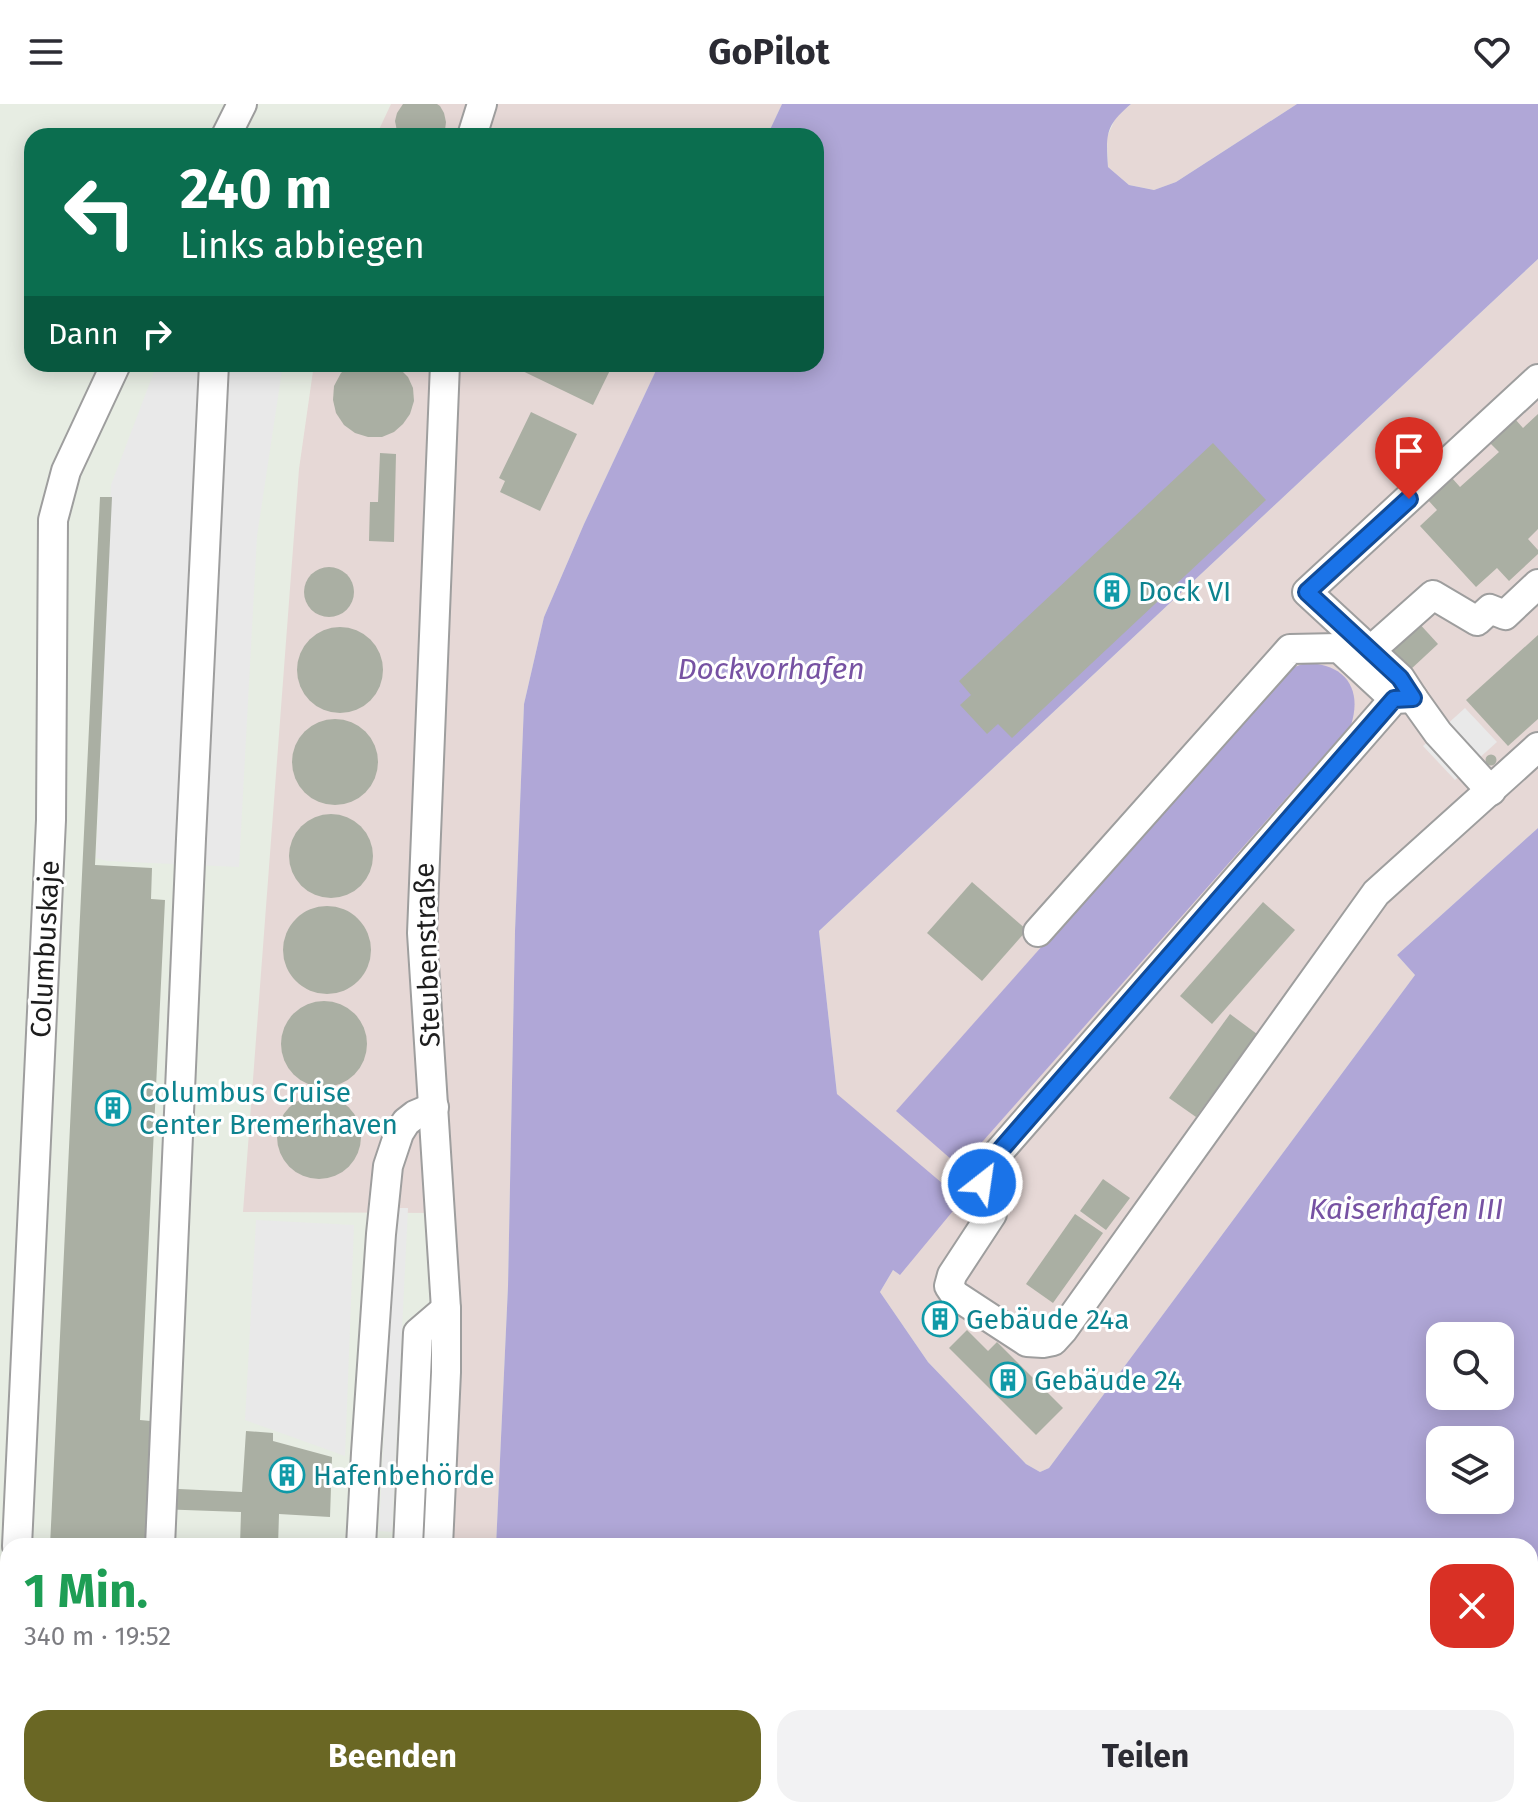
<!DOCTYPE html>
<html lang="de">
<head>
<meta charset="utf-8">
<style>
  body { margin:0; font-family:"Fira Sans",sans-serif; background:#f2f2f3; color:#2b2b33; height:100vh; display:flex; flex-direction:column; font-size:30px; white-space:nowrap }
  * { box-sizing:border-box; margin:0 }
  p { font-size:26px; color:#7c7c81 }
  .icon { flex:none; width:44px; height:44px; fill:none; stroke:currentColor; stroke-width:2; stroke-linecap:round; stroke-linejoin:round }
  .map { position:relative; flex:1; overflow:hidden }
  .sheet { position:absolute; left:0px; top:1434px; width:1538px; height:280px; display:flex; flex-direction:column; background:#fff; border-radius:24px 24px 0 0; box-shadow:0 4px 20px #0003 }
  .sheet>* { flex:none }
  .top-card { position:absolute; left:24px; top:24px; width:800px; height:244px; border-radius:24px; box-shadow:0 4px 20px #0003; background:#0b6e4f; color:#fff; overflow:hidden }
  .fabs { position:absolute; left:1426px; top:1218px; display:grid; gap:16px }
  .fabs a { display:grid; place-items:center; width:88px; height:88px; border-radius:16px; background:#fff; box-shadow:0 4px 20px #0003; font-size:40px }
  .pin { position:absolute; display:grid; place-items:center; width:68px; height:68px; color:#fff; margin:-82px -34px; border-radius:50% 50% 50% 0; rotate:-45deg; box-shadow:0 0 8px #0007 }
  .pin .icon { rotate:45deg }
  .me { position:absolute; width:88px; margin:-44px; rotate:30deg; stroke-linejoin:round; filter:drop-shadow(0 0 6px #0008) }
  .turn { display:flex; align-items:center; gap:28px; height:168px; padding:0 24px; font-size:36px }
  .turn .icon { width:104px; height:104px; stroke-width:2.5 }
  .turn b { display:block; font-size:56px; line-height:68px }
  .then { display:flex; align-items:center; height:76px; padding:0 24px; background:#0003; gap:16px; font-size:30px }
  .round { display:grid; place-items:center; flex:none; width:84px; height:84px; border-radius:24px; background:#f2f2f3 }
  .head { display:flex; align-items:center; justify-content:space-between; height:136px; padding:0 24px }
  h1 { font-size:48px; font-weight:700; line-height:60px; color:#1e9e55 }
  .primary-button { display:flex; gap:16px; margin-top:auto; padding:16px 24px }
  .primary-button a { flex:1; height:92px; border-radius:24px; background:#6a6724; color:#fff; font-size:32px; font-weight:700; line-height:92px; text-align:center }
  .primary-button a+a { background:#f2f2f3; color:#2b2b33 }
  header { display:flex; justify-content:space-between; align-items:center; height:104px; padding:0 24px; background:#fff; font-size:36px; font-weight:700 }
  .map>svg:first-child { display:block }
</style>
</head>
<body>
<header><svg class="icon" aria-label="menu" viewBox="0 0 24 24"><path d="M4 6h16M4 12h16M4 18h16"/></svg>GoPilot<svg class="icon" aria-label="heart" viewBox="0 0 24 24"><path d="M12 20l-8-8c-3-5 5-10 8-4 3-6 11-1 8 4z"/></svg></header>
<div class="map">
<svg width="1538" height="1714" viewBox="0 0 1538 1714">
  <rect width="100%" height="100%" fill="#e7ede3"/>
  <g fill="#e6d8d6">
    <polygon points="391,0 782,0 767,32 376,32"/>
    <polygon points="1131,0 1297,0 1176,78 1154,86 1129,81 1108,63 1107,33 1116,13"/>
    <polygon points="1538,155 1538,724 1397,851 1415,871 1049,1364 1040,1368 1026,1360 928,1258 880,1188 893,1166 899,1170 837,990 819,827"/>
    <polygon points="314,260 659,260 584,420 544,513 524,600 515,827 508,1182 496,1442 430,1442 435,1109 243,1108 299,365"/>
    <polygon points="0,1567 8,1567 8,1706 800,1706 794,1714 0,1714"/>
  </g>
  <g fill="#e9e9e9">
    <polygon points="157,260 283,260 257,432 239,763 107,757 96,754 111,381"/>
    <polygon points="1465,604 1497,638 1455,676 1423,642"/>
    <polygon points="395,1104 408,1104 392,1428 379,1427"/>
    <polygon points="256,1116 354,1121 345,1352 245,1316"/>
    <polygon points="717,1706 800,1706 794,1714 711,1714"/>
  </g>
  <g fill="#b0a7d7" fill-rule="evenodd">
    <path d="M782 0H1131C1105 22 1106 30 1108 63L1129 81 1154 86 1176 78 1297 0H1538V155L819 827 837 990 962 1096 900 1171 893 1166 880 1188 928 1258 1026 1360 1040 1368 1049 1364 1415 871 1397 851 1538 724V1714H794L800 1706H1530V1442H496L508 1182 515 827 524 600 544 513 584 420 659 260H816V32H767ZM1440 1232H1500V1292H1440ZM1440 1336H1500V1396H1440Z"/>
    <path d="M1305 559C1344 559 1363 584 1351 621L960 1063 896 1007 1281 572 1292 564Z"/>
  </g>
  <g fill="#aaafa3">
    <polygon points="403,0 437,0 440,2 444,9 446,18 445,26 442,32 398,32 395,17 397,9"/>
    <polygon points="351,260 395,260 408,273 413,284 414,297 410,310 403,320 394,328 382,333 368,333 355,329 344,321 336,309 333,296 334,282 341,269"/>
    <polygon points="508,260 613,260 593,301"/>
    <polygon points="531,308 577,330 540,407 500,388 505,377 499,374"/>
    <polygon points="1538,310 1538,425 1528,435 1538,446 1538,450 1509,477 1497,464 1476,483 1420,422 1437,406 1428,396 1452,374 1460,383 1499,348 1489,338 1515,315 1523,324"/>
    <polygon points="1213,339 1266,396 1012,634 998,620 987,630 960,601 971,591 959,577"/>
    <polygon points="380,349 396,350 394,438 369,437 370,398 378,398"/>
    <polygon points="100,393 112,393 95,761 152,764 151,795 165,796 140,1316 161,1318 158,1384 242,1388 246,1327 273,1329 273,1337 332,1353 330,1413 279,1410 278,1442 240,1442 241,1408 157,1405 155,1442 50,1442"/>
    <circle cx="329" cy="488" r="25"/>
    <polygon points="1417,517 1438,540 1410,566 1389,543"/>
    <circle cx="340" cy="566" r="43"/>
    <polygon points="1538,531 1538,615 1508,642 1466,596"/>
    <circle cx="335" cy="658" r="43"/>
    <circle cx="1491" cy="656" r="5.5"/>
    <circle cx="331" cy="752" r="42"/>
    <polygon points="972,778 1027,826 982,877 927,829"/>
    <polygon points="1263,798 1295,826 1212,920 1180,892"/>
    <circle cx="327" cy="846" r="44"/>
    <circle cx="324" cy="940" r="43"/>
    <polygon points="1230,910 1257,930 1196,1013 1169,994"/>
    <circle cx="319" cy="1033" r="42"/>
    <polygon points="1103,1075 1130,1094 1106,1126 1080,1107"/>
    <polygon points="1075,1110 1103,1129 1053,1199 1026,1180"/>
    <polygon points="937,1199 956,1219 943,1231 924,1211"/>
    <polygon points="967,1226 988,1247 997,1238 1063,1304 1036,1331 949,1244"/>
    <polygon points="588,1706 692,1706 686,1714 582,1714"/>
  </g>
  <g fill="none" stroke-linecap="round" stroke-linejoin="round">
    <g stroke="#9e9e9e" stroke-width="32">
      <g id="minor">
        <polyline points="226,32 242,0"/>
        <polyline points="472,32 482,0"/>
        <polyline points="1371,546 1433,491 1477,517 1490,505 1505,511 1538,480"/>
        <polyline points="1413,594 1394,595 984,1065 982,1079 991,1092 992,1110 952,1171 949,1182 955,1191 1027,1238 1043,1239 1053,1237 1063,1226 1376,789 1538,643"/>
        <polyline points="1491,687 1438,629 1413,594 1400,574 1307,488 1538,275"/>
        <polyline points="1038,828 1290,545 1339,544 1394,595"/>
        <polyline points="17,1442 51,716 53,416 66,367 116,260"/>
        <polyline points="160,1442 191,735 214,260"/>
        <polyline points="361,1442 366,1349 381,1130 388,1062 399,1029 406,1018 415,1011 434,1003"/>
        <polyline points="408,1442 418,1229 446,1205"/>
        <polyline points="438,1442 446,1268 446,1205 422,829 445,260"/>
        <polyline points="297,1706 378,1713"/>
        <polyline points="5,1714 8,1636"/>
        <polyline points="426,1714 426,1706"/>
        <polyline points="560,1714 566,1706"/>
        <polyline points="700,1714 706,1706"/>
      </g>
    </g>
    <use href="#minor" stroke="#fff" stroke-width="28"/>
  </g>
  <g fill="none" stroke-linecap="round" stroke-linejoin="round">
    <g stroke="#114b97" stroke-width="20">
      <polyline id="route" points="982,1079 984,1065 1394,595 1413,594 1400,574 1307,488 1409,395"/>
    </g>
    <use href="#route" stroke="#1a73e8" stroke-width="14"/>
  </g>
  <defs>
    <g id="building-ring" transform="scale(1.8)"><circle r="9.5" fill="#fff" stroke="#0f9aa8" stroke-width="1.5"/><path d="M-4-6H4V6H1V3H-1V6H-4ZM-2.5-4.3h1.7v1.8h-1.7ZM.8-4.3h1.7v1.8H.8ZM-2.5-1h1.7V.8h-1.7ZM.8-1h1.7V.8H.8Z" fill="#0f9aa8"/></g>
  </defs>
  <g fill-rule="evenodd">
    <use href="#building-ring" x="1112" y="487"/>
    <use href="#building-ring" x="113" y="1004"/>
    <use href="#building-ring" x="940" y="1215"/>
    <use href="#building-ring" x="1008" y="1276"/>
    <use href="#building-ring" x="287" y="1371"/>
  </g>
  <g text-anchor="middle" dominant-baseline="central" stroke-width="6" stroke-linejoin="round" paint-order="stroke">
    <g font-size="28" fill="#0d838f" stroke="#fff" text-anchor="start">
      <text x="1138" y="487">Dock VI</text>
      <text x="139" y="988">Columbus Cruise<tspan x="139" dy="32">Center Bremerhaven</tspan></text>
      <text x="966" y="1215">Gebäude 24a</text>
      <text x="1034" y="1276">Gebäude 24</text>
      <text x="313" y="1371">Hafenbehörde</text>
    </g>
    <g font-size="28" fill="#1d1d1d" stroke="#fff">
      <text transform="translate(45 845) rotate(-87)">Columbuskaje</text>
      <text transform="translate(427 851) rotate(-92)">Steubenstraße</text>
    </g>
    <g font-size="30" font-style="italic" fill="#7752a3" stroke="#fff">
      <text x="771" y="565">Dockvorhafen</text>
      <text x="1406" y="1105">Kaiserhafen III</text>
    </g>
  </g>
</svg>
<div class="fabs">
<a><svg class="icon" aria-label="search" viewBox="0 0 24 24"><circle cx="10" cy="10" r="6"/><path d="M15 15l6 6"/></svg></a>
<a><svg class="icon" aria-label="layers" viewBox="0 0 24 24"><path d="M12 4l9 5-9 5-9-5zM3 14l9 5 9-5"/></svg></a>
</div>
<div class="pin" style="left:1409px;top:395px;background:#d93025"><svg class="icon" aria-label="arrive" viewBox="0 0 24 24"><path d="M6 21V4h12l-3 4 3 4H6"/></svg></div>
<svg class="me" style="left:982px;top:1079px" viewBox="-20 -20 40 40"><circle r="17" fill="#1a73e8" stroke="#fff" stroke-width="3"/><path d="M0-11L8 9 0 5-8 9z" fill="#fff"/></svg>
<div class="top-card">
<div class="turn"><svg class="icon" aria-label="left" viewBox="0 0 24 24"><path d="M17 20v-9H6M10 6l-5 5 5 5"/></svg><div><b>240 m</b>Links abbiegen</div></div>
<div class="then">Dann<svg class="icon" aria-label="right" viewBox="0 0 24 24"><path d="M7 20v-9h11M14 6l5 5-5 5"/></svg></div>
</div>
<section class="sheet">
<div class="head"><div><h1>1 Min.</h1><p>340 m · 19:52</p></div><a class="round" style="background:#d93025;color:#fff"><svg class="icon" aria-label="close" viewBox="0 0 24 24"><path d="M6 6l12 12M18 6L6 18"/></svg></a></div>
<div class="primary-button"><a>Beenden</a><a>Teilen</a></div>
</section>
</div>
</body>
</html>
